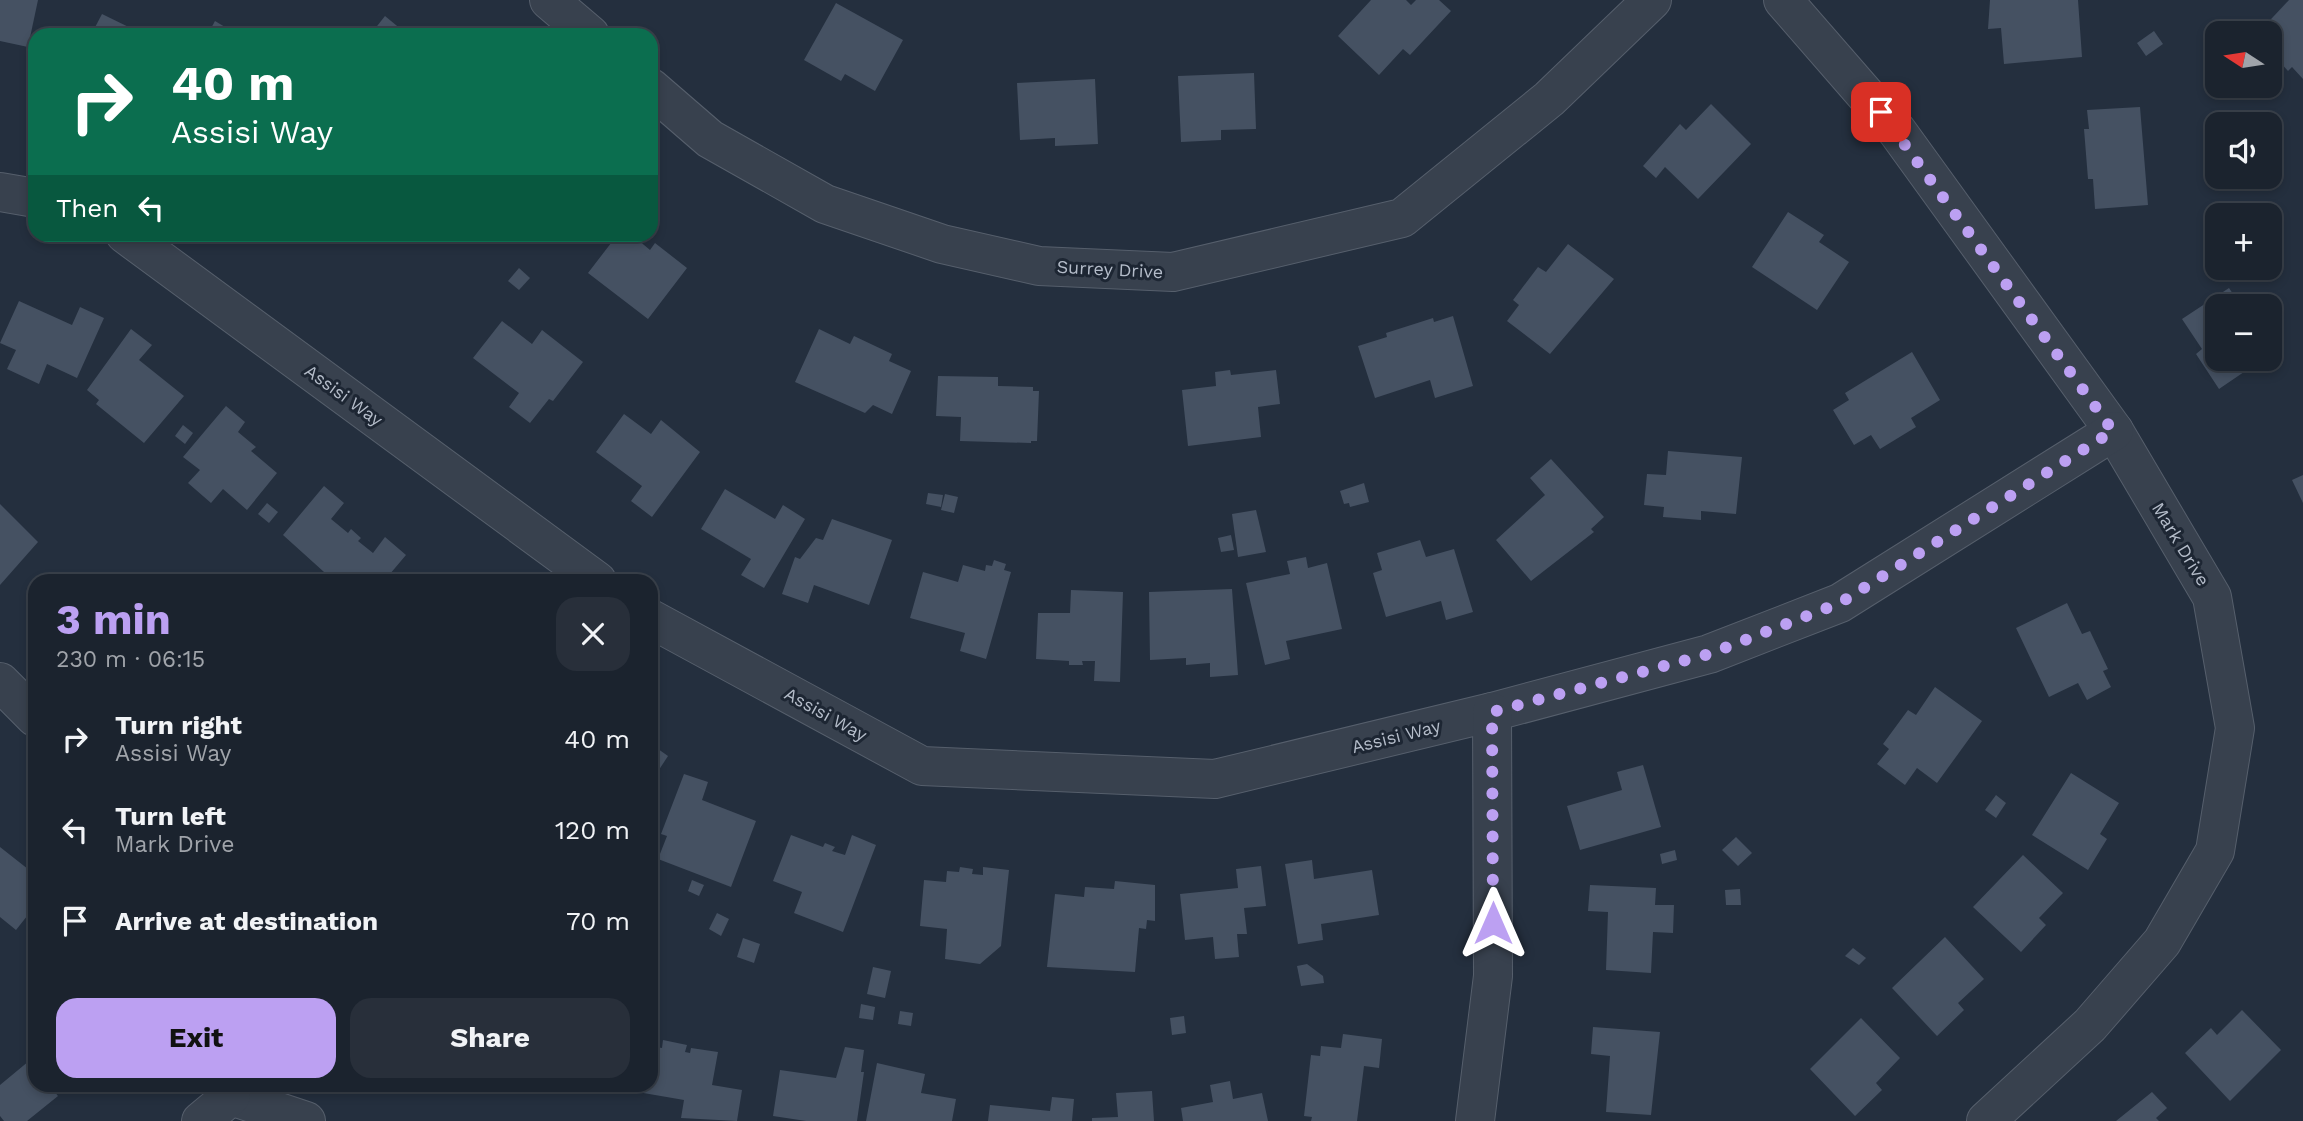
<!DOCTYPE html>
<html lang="en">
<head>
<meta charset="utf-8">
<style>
  body { margin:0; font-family:"Work Sans",sans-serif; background:#282f3a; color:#f1f3f6; height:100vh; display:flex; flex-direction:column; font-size:26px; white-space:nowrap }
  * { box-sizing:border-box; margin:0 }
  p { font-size:23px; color:#a0a4aa }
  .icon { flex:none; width:38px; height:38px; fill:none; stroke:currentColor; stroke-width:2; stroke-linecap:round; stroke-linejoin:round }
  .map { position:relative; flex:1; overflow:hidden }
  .drawer { position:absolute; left:28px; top:574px; width:630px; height:518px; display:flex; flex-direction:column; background:#1b232e; border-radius:21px; box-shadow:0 4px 10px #0003,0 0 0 2px #39404a }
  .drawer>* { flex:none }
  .banner { position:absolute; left:28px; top:28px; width:630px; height:214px; border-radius:21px; box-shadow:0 4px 10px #0003,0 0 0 2px #39404a; background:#0b6e4f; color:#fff; overflow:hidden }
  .needle { width:46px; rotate:282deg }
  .fabs { position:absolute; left:2205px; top:21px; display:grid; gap:14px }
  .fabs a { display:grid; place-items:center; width:77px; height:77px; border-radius:14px; background:#1b232e; box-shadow:0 4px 10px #0003,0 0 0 2px #39404a; font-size:35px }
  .pin { position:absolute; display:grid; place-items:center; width:60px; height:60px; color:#fff; margin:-30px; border-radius:14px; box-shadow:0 4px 10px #0006 }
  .me { position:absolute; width:77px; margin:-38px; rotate:0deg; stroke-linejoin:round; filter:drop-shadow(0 0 5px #0008) }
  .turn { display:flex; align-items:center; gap:24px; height:147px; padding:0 28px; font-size:32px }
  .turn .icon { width:91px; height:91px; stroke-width:2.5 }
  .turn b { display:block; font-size:49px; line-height:60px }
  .then { display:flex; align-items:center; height:66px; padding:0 28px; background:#0003; gap:14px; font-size:26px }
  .round { display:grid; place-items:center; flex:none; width:74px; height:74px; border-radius:21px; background:#282f3a }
  .headline { display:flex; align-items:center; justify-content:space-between; height:119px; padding:0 28px }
  h1 { font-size:42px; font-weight:700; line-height:52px; color:#bca0f2 }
  .button { display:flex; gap:14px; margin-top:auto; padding:14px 28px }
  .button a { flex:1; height:80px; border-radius:21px; background:#bca0f2; color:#111; font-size:28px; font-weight:700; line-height:80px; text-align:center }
  .button a+a { background:#282f3a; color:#f1f3f6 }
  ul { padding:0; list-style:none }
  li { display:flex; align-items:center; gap:21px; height:91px; padding:0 28px }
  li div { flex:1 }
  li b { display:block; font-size:26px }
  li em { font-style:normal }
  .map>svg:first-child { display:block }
</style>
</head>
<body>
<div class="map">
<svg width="2303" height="1121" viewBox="0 0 2303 1121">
  <rect width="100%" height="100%" fill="#242f3e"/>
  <g fill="#455162">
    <polygon points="0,0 38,0 28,47 0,41"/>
    <polygon points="1371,0 1406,0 1411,5 1416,0 1439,0 1451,11 1410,55 1403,49 1379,75 1338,36"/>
    <polygon points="1990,0 2078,0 2082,57 2004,64 2001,28 1988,29"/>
    <polygon points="2289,0 2303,0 2303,79 2292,67 2288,71 2270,51 2273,49 2270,45 2270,33 2258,33"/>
    <polygon points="836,3 903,40 875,91 845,74 841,81 804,60"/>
    <polygon points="102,14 145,35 91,35"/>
    <polygon points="385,16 408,35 370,35"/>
    <polygon points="215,21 225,27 220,35 209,32"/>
    <polygon points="2154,31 2163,44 2146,56 2137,43"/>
    <polygon points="1254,73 1256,129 1221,130 1221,140 1181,142 1178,76"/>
    <polygon points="1095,79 1098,144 1055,146 1055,138 1020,140 1017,83"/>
    <polygon points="1711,104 1751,144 1698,199 1665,167 1656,178 1643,166 1680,124 1686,130"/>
    <polygon points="2140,107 2148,205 2095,209 2093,179 2088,179 2084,129 2089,129 2087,110"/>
    <polygon points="1788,212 1824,235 1819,242 1849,262 1817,310 1752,267"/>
    <polygon points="618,234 631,234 650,250 655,243 687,268 648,319 588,273"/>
    <polygon points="1568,244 1614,279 1550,354 1507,321 1519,305 1513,300 1538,267 1546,272"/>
    <polygon points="519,268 530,278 519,290 508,281"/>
    <polygon points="2229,288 2241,306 2217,306 2217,359 2263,359 2219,389 2196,354 2202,349 2182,319"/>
    <polygon points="19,301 72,325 80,307 104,318 77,378 47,364 39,384 7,369 16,350 0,343"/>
    <polygon points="1453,316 1473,386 1435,398 1430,380 1375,398 1358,346 1387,337 1386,333 1433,318 1434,322"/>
    <polygon points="502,321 532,344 542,330 583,362 553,401 549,399 530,423 509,407 519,393 473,358"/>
    <polygon points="131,329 152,345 139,360 184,396 144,443 96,404 99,400 87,390"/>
    <polygon points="819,329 850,344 854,336 892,354 889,361 911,371 892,414 873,405 865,413 795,382"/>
    <polygon points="1912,352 1940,400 1911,418 1916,427 1880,449 1871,435 1854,445 1833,410 1849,400 1845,393"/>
    <polygon points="1230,370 1231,375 1276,370 1280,404 1258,407 1261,437 1188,446 1182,390 1216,386 1215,372"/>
    <polygon points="938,376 998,377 998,386 1033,387 1033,391 1039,391 1037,441 1031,441 1031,443 960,441 961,417 936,416"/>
    <polygon points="226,406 245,422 238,432 256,447 251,451 277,473 247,510 223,489 211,503 188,483 200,470 183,457"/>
    <polygon points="624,414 651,434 661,420 700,452 652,517 631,501 642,486 596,452"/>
    <polygon points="183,425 193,433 185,444 175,436"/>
    <polygon points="1668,451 1742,457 1736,514 1701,511 1701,520 1663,517 1664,507 1644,505 1647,474 1666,475"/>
    <polygon points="1551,459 1604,517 1591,529 1594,532 1531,581 1496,540 1545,495 1530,478"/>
    <polygon points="2303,475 2303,503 2292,480"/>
    <polygon points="1364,483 1369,502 1350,507 1349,503 1344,504 1340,491"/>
    <polygon points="324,486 344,503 331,519 348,533 351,529 361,538 358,541 373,553 385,537 406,555 384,581 334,581 283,535"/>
    <polygon points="725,489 775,519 783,505 805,519 764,588 741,575 751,559 701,529"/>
    <polygon points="928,493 943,495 941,507 926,504"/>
    <polygon points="945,494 958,497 954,513 941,510"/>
    <polygon points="267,503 278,512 269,523 258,514"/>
    <polygon points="0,504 38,542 0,585"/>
    <polygon points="1256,510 1266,552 1238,557 1232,514"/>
    <polygon points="832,519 892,540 869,605 814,585 808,603 782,594 795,557 800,559 816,538 823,540"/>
    <polygon points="1231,535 1234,550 1221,552 1218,538"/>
    <polygon points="1420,540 1426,557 1454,549 1473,612 1446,620 1441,601 1386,617 1373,573 1382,570 1377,553"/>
    <polygon points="1306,557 1308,568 1327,563 1342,629 1286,641 1290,659 1265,665 1246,583 1290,574 1287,561"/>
    <polygon points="994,560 1006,564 1004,570 1011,572 986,659 960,651 965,633 910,618 923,572 958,582 963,565 985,571 986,565 992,566"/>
    <polygon points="1232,589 1238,675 1210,677 1210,663 1186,665 1186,658 1150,660 1149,592"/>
    <polygon points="1071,590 1123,592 1120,682 1094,681 1095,661 1082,661 1083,665 1069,665 1069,661 1036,659 1038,613 1070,613"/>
    <polygon points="2067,603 2082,634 2090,631 2108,669 2103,671 2111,687 2087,700 2078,683 2049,697 2016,628"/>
    <polygon points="1935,687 1982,721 1937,783 1917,768 1905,785 1877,764 1889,749 1883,744 1908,710 1916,715"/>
    <polygon points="651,744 668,756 651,782"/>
    <polygon points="1643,765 1661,827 1580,850 1567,806 1622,790 1617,772"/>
    <polygon points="2071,773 2119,803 2100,834 2107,839 2088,870 2032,835"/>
    <polygon points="684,774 708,782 702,800 756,821 731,887 658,859 667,836 661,834"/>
    <polygon points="1996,795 2006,803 1996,818 1985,810"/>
    <polygon points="791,835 823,847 825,843 835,847 832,851 845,855 852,835 876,845 843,932 794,913 802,892 773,881"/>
    <polygon points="1736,837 1752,853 1738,866 1722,850"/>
    <polygon points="0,847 33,873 35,870 35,906 16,930 0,917"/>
    <polygon points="1675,850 1677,860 1662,864 1660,854"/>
    <polygon points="2023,855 2063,893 2039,918 2046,925 2021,952 1973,907"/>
    <polygon points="1312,860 1314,879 1372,870 1379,915 1321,924 1323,940 1298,944 1285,864"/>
    <polygon points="1261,866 1266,906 1244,908 1247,934 1237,934 1239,957 1215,959 1213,937 1185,940 1180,894 1238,888 1236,869"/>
    <polygon points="960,867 973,869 972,874 983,875 983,867 1009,870 1001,946 980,964 945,959 947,929 920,926 924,880 946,882 947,871 959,872"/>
    <polygon points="692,880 704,885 699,896 688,891"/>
    <polygon points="1115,881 1155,885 1155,921 1147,920 1146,929 1139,928 1135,972 1047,967 1055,894 1084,897 1085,887 1114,889"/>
    <polygon points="1590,885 1656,888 1655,905 1674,905 1673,933 1653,932 1651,973 1606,970 1608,912 1588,911"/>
    <polygon points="1740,889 1741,905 1726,905 1725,890"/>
    <polygon points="717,913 729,919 721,936 709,929"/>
    <polygon points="1945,937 1984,979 1958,1003 1964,1010 1937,1036 1892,988"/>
    <polygon points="743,938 760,944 754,963 737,957"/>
    <polygon points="1853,948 1866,958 1859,965 1845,956"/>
    <polygon points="1307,964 1323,976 1324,983 1301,986 1297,966"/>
    <polygon points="873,967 891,971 885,998 867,994"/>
    <polygon points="861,1004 875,1007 873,1020 859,1018"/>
    <polygon points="2242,1010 2281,1050 2230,1101 2185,1053 2211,1028 2217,1035"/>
    <polygon points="900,1011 913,1013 911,1026 898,1024"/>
    <polygon points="1184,1016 1186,1033 1172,1035 1170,1018"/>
    <polygon points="1861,1018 1900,1058 1876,1083 1882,1090 1855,1116 1810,1069"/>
    <polygon points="1593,1027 1660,1032 1651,1115 1606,1112 1610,1056 1591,1054"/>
    <polygon points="1343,1034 1382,1039 1379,1068 1364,1066 1357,1121 1311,1121 1312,1117 1304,1116 1311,1055 1320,1056 1321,1046 1341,1048"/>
    <polygon points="663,1040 687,1045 685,1052 690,1053 691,1048 718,1052 712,1085 742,1090 737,1121 681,1118 684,1100 626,1090 626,1085 651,1085 651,1046 662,1048"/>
    <polygon points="845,1047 864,1050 861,1072 864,1072 857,1121 806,1121 773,1116 780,1070 836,1078"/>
    <polygon points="29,1061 35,1068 35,1085 49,1085 58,1096 27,1121 4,1121 0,1116 0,1085"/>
    <polygon points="877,1063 925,1074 921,1093 956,1099 952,1121 866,1121"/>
    <polygon points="1230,1081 1233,1099 1262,1093 1268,1121 1183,1121 1181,1108 1213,1102 1210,1085"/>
    <polygon points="1152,1091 1154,1121 1092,1121 1092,1118 1118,1117 1116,1093"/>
    <polygon points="2152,1092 2167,1108 2156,1118 2159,1121 2116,1121"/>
    <polygon points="1052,1097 1074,1099 1072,1121 988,1121 990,1105 1050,1111"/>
  </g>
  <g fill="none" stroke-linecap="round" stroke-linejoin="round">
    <g stroke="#565f6c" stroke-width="40">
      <g id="minor">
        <polyline points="549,0 590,35"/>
        <polyline points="1783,0 1897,131 2114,431 2212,597 2235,728 2215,851 2162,942 2090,1025 1986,1121"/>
        <polyline points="651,88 710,139 825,204 942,244 1039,266 1173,272 1402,218 1549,99 1652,0"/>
        <polyline points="0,192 35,198"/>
        <polyline points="125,234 597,581"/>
        <polyline points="651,619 922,766 1215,779 1492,712 1709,654 1840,603 2114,431"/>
        <polyline points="0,682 35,717"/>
        <polyline points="231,1096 306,1121"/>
        <polyline points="201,1121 231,1096"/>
        <polyline points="1475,1121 1493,976 1492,712"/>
      </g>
    </g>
    <use href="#minor" stroke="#38414e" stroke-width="38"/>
  </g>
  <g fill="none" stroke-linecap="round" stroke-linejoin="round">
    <polyline stroke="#bca0f2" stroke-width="12" stroke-dasharray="0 21.6" points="1493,923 1492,712 1709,654 1840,603 2113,431 1881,112"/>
  </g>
  <g text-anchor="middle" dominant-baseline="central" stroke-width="6" stroke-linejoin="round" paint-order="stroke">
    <g font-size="18" fill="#b4bcc9" stroke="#1d2633">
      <text transform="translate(1110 269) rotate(3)">Surrey Drive</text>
      <text transform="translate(344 395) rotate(36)">Assisi Way</text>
      <text transform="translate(2181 544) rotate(59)">Mark Drive</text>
      <text transform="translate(826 714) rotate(29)">Assisi Way</text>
      <text transform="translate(1396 736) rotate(-14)">Assisi Way</text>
    </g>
  </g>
</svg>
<div class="fabs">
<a><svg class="needle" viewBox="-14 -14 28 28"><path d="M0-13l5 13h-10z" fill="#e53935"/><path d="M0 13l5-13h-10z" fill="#a0a4aa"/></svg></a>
<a><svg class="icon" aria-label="sound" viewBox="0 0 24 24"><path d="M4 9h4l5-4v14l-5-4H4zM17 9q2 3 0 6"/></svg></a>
<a>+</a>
<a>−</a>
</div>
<div class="pin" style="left:1881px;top:112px;background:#d93025"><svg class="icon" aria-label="arrive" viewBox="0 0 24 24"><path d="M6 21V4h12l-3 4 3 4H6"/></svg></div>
<svg class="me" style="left:1493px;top:923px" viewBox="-20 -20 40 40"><path d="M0-17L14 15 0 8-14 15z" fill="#bca0f2" stroke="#fff" stroke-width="4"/></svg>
<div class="banner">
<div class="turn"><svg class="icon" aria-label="right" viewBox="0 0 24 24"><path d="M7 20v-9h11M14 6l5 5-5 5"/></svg><div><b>40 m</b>Assisi Way</div></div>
<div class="then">Then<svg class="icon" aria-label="left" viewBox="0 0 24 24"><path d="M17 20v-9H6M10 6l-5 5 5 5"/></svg></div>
</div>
<section class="drawer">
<div class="headline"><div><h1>3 min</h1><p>230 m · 06:15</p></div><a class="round"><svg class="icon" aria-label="close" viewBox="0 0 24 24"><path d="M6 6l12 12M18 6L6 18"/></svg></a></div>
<ul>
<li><svg class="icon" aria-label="right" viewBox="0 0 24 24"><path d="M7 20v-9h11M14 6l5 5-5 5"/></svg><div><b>Turn right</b><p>Assisi Way</p></div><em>40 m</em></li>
<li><svg class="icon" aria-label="left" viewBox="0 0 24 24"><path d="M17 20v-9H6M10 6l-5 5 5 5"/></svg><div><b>Turn left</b><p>Mark Drive</p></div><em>120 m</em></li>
<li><svg class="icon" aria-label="arrive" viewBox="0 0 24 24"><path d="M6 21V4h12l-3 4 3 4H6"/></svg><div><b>Arrive at destination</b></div><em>70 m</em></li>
</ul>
<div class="button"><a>Exit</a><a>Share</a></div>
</section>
</div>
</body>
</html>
